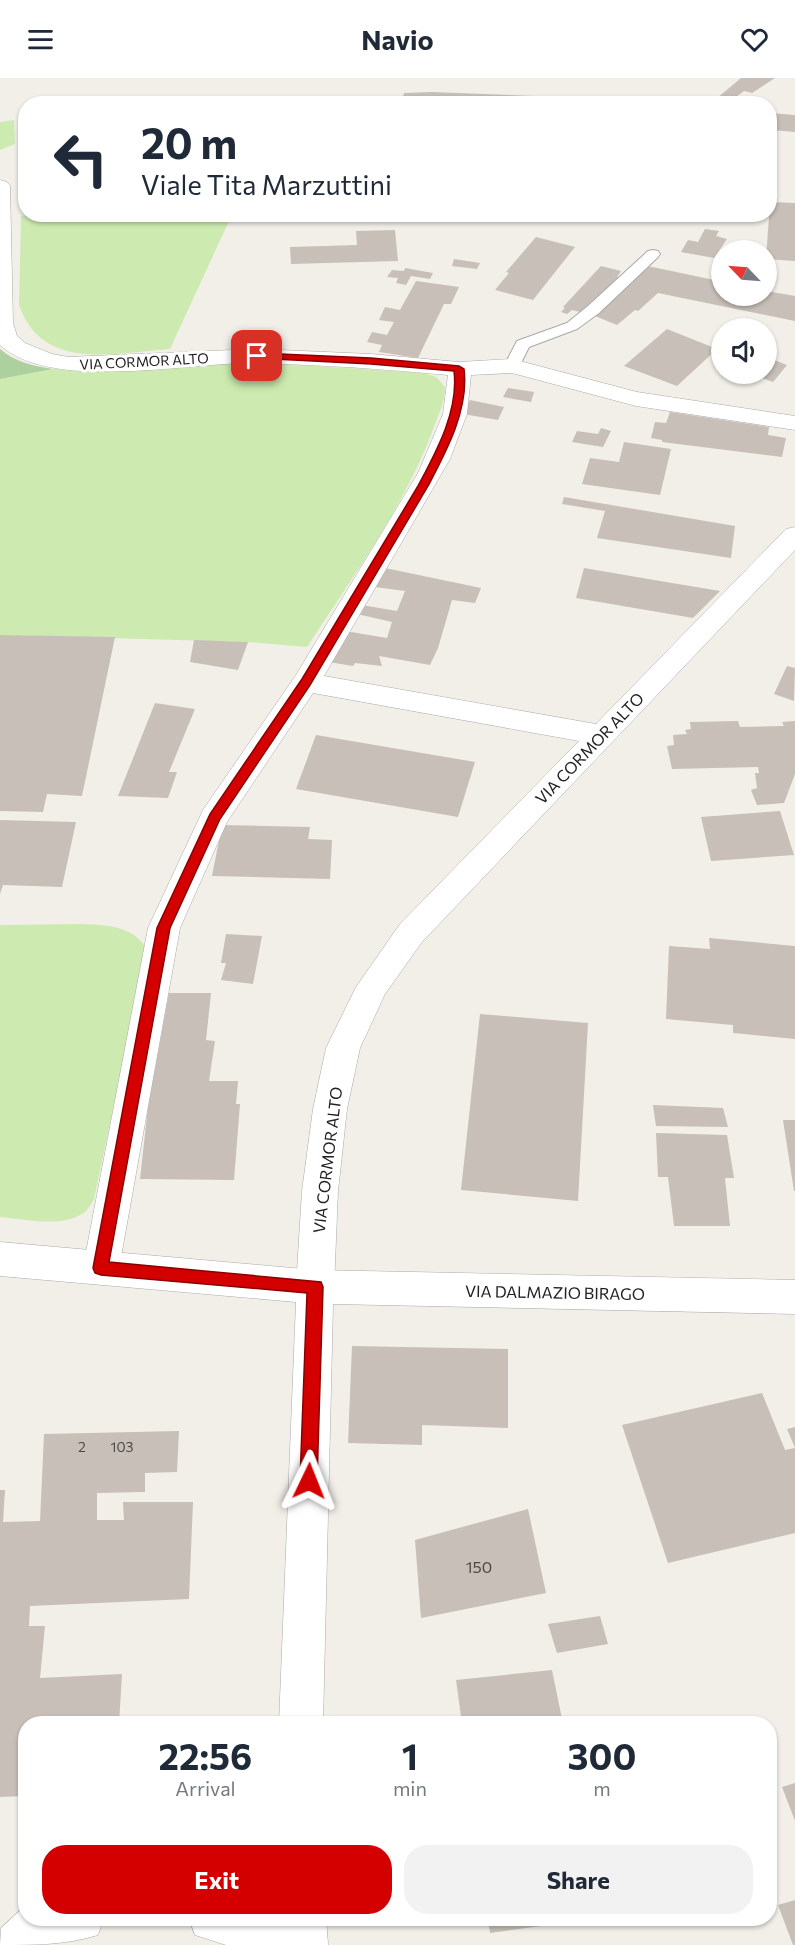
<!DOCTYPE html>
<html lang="en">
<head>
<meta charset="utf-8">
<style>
  body { margin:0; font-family:Commissioner,sans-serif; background:#f2f2f3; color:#1f2937; height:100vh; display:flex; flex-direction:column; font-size:22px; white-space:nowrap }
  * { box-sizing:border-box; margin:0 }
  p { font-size:20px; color:#747a83 }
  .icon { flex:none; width:33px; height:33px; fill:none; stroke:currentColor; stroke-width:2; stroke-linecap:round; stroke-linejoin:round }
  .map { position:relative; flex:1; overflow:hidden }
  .sheet { position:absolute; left:18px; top:1638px; width:759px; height:210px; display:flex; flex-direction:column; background:#fff; border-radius:24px; box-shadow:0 2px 4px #0004 }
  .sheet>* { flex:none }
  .top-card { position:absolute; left:18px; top:18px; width:759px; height:126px; border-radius:24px; box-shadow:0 2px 4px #0004; background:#fff; color:#1f2937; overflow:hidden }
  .needle { width:39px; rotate:295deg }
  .buttons { position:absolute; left:711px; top:162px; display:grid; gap:12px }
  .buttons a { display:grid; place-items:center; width:66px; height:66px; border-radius:50%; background:#fff; box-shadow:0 2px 4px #0004; font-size:30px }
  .pin { position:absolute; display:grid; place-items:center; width:51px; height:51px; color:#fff; margin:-26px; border-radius:12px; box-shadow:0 3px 9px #0006 }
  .me { position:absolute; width:66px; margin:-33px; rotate:2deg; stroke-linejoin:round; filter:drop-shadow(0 0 4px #0008) }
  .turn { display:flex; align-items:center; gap:21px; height:126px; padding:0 24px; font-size:27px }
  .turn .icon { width:78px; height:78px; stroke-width:2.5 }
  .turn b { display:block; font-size:42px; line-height:51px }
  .eta { display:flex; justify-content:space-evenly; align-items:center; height:102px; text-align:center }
  .eta b { font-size:36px; font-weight:700; line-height:42px }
  .cta { display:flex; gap:12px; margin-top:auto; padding:12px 24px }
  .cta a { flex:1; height:69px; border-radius:24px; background:#d40000; color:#fff; font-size:24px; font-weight:700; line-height:69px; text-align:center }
  .cta a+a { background:#f2f2f3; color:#1f2937 }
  header { display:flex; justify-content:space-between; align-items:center; height:78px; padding:0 24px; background:#fff; font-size:27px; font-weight:700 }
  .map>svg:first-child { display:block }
</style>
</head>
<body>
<header><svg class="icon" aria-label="menu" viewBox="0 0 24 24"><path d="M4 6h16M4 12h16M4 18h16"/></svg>Navio<svg class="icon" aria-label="heart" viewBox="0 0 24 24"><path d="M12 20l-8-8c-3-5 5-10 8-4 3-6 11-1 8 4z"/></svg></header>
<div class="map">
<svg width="795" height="1867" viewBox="0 0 795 1867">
  <rect width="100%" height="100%" fill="#f2efe9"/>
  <g fill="#cdebb0">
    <polygon points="14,42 15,66 0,72 0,44"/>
    <path d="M42 136H429V137L428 139 229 143 170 271C114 275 42 294 19 227L21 138Z"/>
    <path d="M255 284 424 295 436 299 445 309C445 323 439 336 434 349 405 428 353 498 307 569L248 564 0 557V301L53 291Z"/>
    <path d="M81 846C104 847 130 847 145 868L143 890 94 1121C92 1124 89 1130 86 1133 65 1151 25 1141 0 1139V847Z"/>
  </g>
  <path fill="#add19e" d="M0 271C15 284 33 288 53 291L0 301Z"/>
  <g fill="#c7bfb8">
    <polygon points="741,0 775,0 752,15 744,13 727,26 710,26"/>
    <polygon points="432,14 641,22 648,26 401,26 404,15"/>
    <polygon points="770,35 795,37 795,54 772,52 772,113 770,112"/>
    <polygon points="770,124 795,125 795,183 766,181"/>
    <polygon points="705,151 719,153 716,158 727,161 714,180 681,174 688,162 698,164"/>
    <polygon points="395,152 398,183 291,186 290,169 357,167 356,153"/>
    <polygon points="536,159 575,169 533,222 495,212 509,195 506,194"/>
    <polygon points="454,181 480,185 477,191 452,188"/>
    <polygon points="643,187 714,202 719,193 722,193 722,218 766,218 766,213 795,218 795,243 658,215 638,233 635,232 617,247 595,238 629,204 632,205"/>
    <polygon points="601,188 621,193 617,199 620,199 601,221 596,220 580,234 572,232 567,236 561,234 565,230 563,229"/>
    <polygon points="405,190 433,195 430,201 411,198 406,207 396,205 398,200 387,199 392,192 404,193"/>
    <polygon points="416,203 459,209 451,226 444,226 418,280 379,274 382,267 367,264 372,254 387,257 394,244 379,242 385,229 400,232"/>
    <polygon points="667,251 717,271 677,308 624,288"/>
    <polygon points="769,280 787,287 773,304 751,296 766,296 766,283"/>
    <polygon points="508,310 534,314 531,324 503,319"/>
    <polygon points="470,322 504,329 498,342 463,336"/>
    <polygon points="670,334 769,349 768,357 786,360 782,379 662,364 662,362 651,360 655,344 666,345"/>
    <polygon points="601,350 611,353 603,369 572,364 577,353 598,356"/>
    <polygon points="624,364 671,371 660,417 582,406 590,380 619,384"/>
    <polygon points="564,419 735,448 731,480 597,460 605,433 562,426"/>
    <polygon points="385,490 481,510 475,525 452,522 438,570 430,587 379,578 382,588 355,585 353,588 329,584 345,553 387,560 392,544 357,536 362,527 397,533 405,513 375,509"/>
    <polygon points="584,490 660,503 720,513 693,540 576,520"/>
    <polygon points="0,557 115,559 82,718 47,716 43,734 0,733"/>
    <polygon points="194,562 248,564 238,592 190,584"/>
    <polygon points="787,588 795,590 794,623 774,616"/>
    <polygon points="155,625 195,631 169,694 177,694 168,720 118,718"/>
    <polygon points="738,643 740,649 784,648 782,644 795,643 795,696 784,725 757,727 751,712 757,710 755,695 759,695 758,689 672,691 667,668 674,667 673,657 687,656 685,652 691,651 690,644"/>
    <polygon points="316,657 475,684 458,739 296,711"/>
    <polygon points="780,733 794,777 711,783 701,739"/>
    <polygon points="0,742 76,744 62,809 3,807 0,816"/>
    <polygon points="222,747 310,749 308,761 332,762 330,801 212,798"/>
    <polygon points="226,856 262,858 253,906 221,902 226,885 221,885"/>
    <polygon points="709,860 795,868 795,961 733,955 733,947 666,941 669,868 710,871"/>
    <polygon points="169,915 211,915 206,962 215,963 209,1003 238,1003 236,1026 240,1026 234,1102 140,1101 148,1029"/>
    <polygon points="480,936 588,945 578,1123 461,1112"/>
    <polygon points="653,1027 723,1030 728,1049 656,1048"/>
    <polygon points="783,1042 795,1042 795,1113 794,1113"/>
    <polygon points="656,1055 727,1057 734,1100 725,1100 730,1148 674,1148 668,1099 658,1099"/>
    <polygon points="352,1268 508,1271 508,1350 422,1347 422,1367 348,1365"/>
    <polygon points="762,1315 785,1372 795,1370 787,1351 795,1349 795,1455 668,1485 622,1347"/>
    <polygon points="179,1353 177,1394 145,1395 145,1414 97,1415 97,1442 124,1442 123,1424 193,1424 189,1521 30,1528 29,1548 45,1548 40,1600 122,1596 119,1646 26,1646 26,1718 0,1719 0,1412 5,1412 3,1444 40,1443 44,1356"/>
    <polygon points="528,1431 546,1515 421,1540 415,1462"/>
    <polygon points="600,1538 608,1566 557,1575 548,1546"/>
    <polygon points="552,1592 563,1646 462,1646 456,1602"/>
    <polygon points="795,1705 795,1743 782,1709"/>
    <polygon points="795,1822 795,1867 793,1867 778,1827"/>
    <polygon points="488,1840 585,1840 585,1842 490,1855"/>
  </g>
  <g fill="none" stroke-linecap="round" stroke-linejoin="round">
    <g stroke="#a9a9a9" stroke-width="2">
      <polygon id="service" points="653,172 658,173 660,176 658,179 599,235 577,251 529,269 518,291 506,291 504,288 517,263 567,245 588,228 648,173"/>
    </g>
    <g stroke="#a9a9a9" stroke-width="1">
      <g id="minor">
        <path d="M0 102 7 104 10 108 13 245 17 258 25 265 52 276 68 279 257 271 371 276 459 284 512 281 637 314 795 338V352L636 328 512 295 471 297 467 336 450 381 324 598 596 646 786 451 795 449V472L422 864 385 916 360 970 347 1031 338 1113 334 1209 328 1221 315 1226 302 1221 296 1209 302 1113 313 1031 326 970 356 909 400 846 579 663 313 615 227 744 180 850 119 1190 114 1202 101 1207 88 1202 83 1190 148 850 203 732 296 597 418 395 443 336 448 297C385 291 323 287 260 285 191 283 53 315 0 267Z"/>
        <path d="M26 1827V1840H104L98 1857C66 1867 34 1867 0 1867L1 1850Z"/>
        <polygon points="189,1840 306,1840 321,1846 328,1863 326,1867 226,1867 195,1857"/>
      </g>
    </g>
    <g stroke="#a9a9a9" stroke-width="1">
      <g id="tertiary">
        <polygon points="0,1164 315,1192 795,1202 795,1236 333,1226 323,1646 279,1646 296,1224 0,1198"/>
        <polygon points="280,1840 326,1840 328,1867 280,1867"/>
      </g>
    </g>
    <use href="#service" fill="#fff" fill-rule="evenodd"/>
    <use href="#minor" fill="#fff" fill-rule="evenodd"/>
    <use href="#tertiary" fill="#fff" fill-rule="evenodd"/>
  </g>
  <path fill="#d40000" stroke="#8a0000" stroke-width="1.5" d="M257 275 371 280 459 288 464 291C469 331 447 372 428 408L310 607 220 741 170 850 109 1184 321 1204 323 1209 317 1403 315 1409 309 1411 303 1409 300 1403 307 1215 101 1197 95 1195 93 1190 157 850 210 736 302 601 418 408C436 374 459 333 454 293L371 286 253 280 252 278Z"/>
  <g text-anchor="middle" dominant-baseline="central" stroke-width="6" stroke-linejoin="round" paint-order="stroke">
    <g font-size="14" fill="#222" stroke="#fff">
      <text transform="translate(144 283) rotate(-3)">VIA CORMOR ALTO</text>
    </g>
    <g font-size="14" fill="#4b4948">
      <text x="82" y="1368">2</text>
      <text x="122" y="1368">103</text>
    </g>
    <g font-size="16" fill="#222" stroke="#fff">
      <text transform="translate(589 670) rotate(-46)">VIA CORMOR ALTO</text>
      <text transform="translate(327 1082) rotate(-83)">VIA CORMOR ALTO</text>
      <text transform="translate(555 1214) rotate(1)">VIA DALMAZIO BIRAGO</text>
    </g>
    <g font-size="16" fill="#4b4948">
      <text x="479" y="1488">150</text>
    </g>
  </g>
</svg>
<div class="buttons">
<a><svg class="needle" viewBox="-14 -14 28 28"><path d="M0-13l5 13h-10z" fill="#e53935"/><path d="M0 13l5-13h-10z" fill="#747a83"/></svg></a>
<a><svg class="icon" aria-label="sound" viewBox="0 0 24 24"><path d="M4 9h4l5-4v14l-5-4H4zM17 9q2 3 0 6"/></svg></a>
</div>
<div class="pin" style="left:257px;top:278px;background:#d93025"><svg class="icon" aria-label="arrive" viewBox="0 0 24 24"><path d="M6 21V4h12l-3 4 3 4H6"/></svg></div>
<svg class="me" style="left:309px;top:1403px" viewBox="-20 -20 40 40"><path d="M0-17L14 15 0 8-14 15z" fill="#d40000" stroke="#fff" stroke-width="4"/></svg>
<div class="top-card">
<div class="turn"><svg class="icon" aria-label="left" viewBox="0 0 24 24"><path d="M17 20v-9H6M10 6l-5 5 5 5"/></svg><div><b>20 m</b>Viale Tita Marzuttini</div></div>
</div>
<section class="sheet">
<div class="eta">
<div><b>22:56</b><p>Arrival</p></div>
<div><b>1</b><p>min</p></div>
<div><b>300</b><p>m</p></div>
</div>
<div class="cta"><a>Exit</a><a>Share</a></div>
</section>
</div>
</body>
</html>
